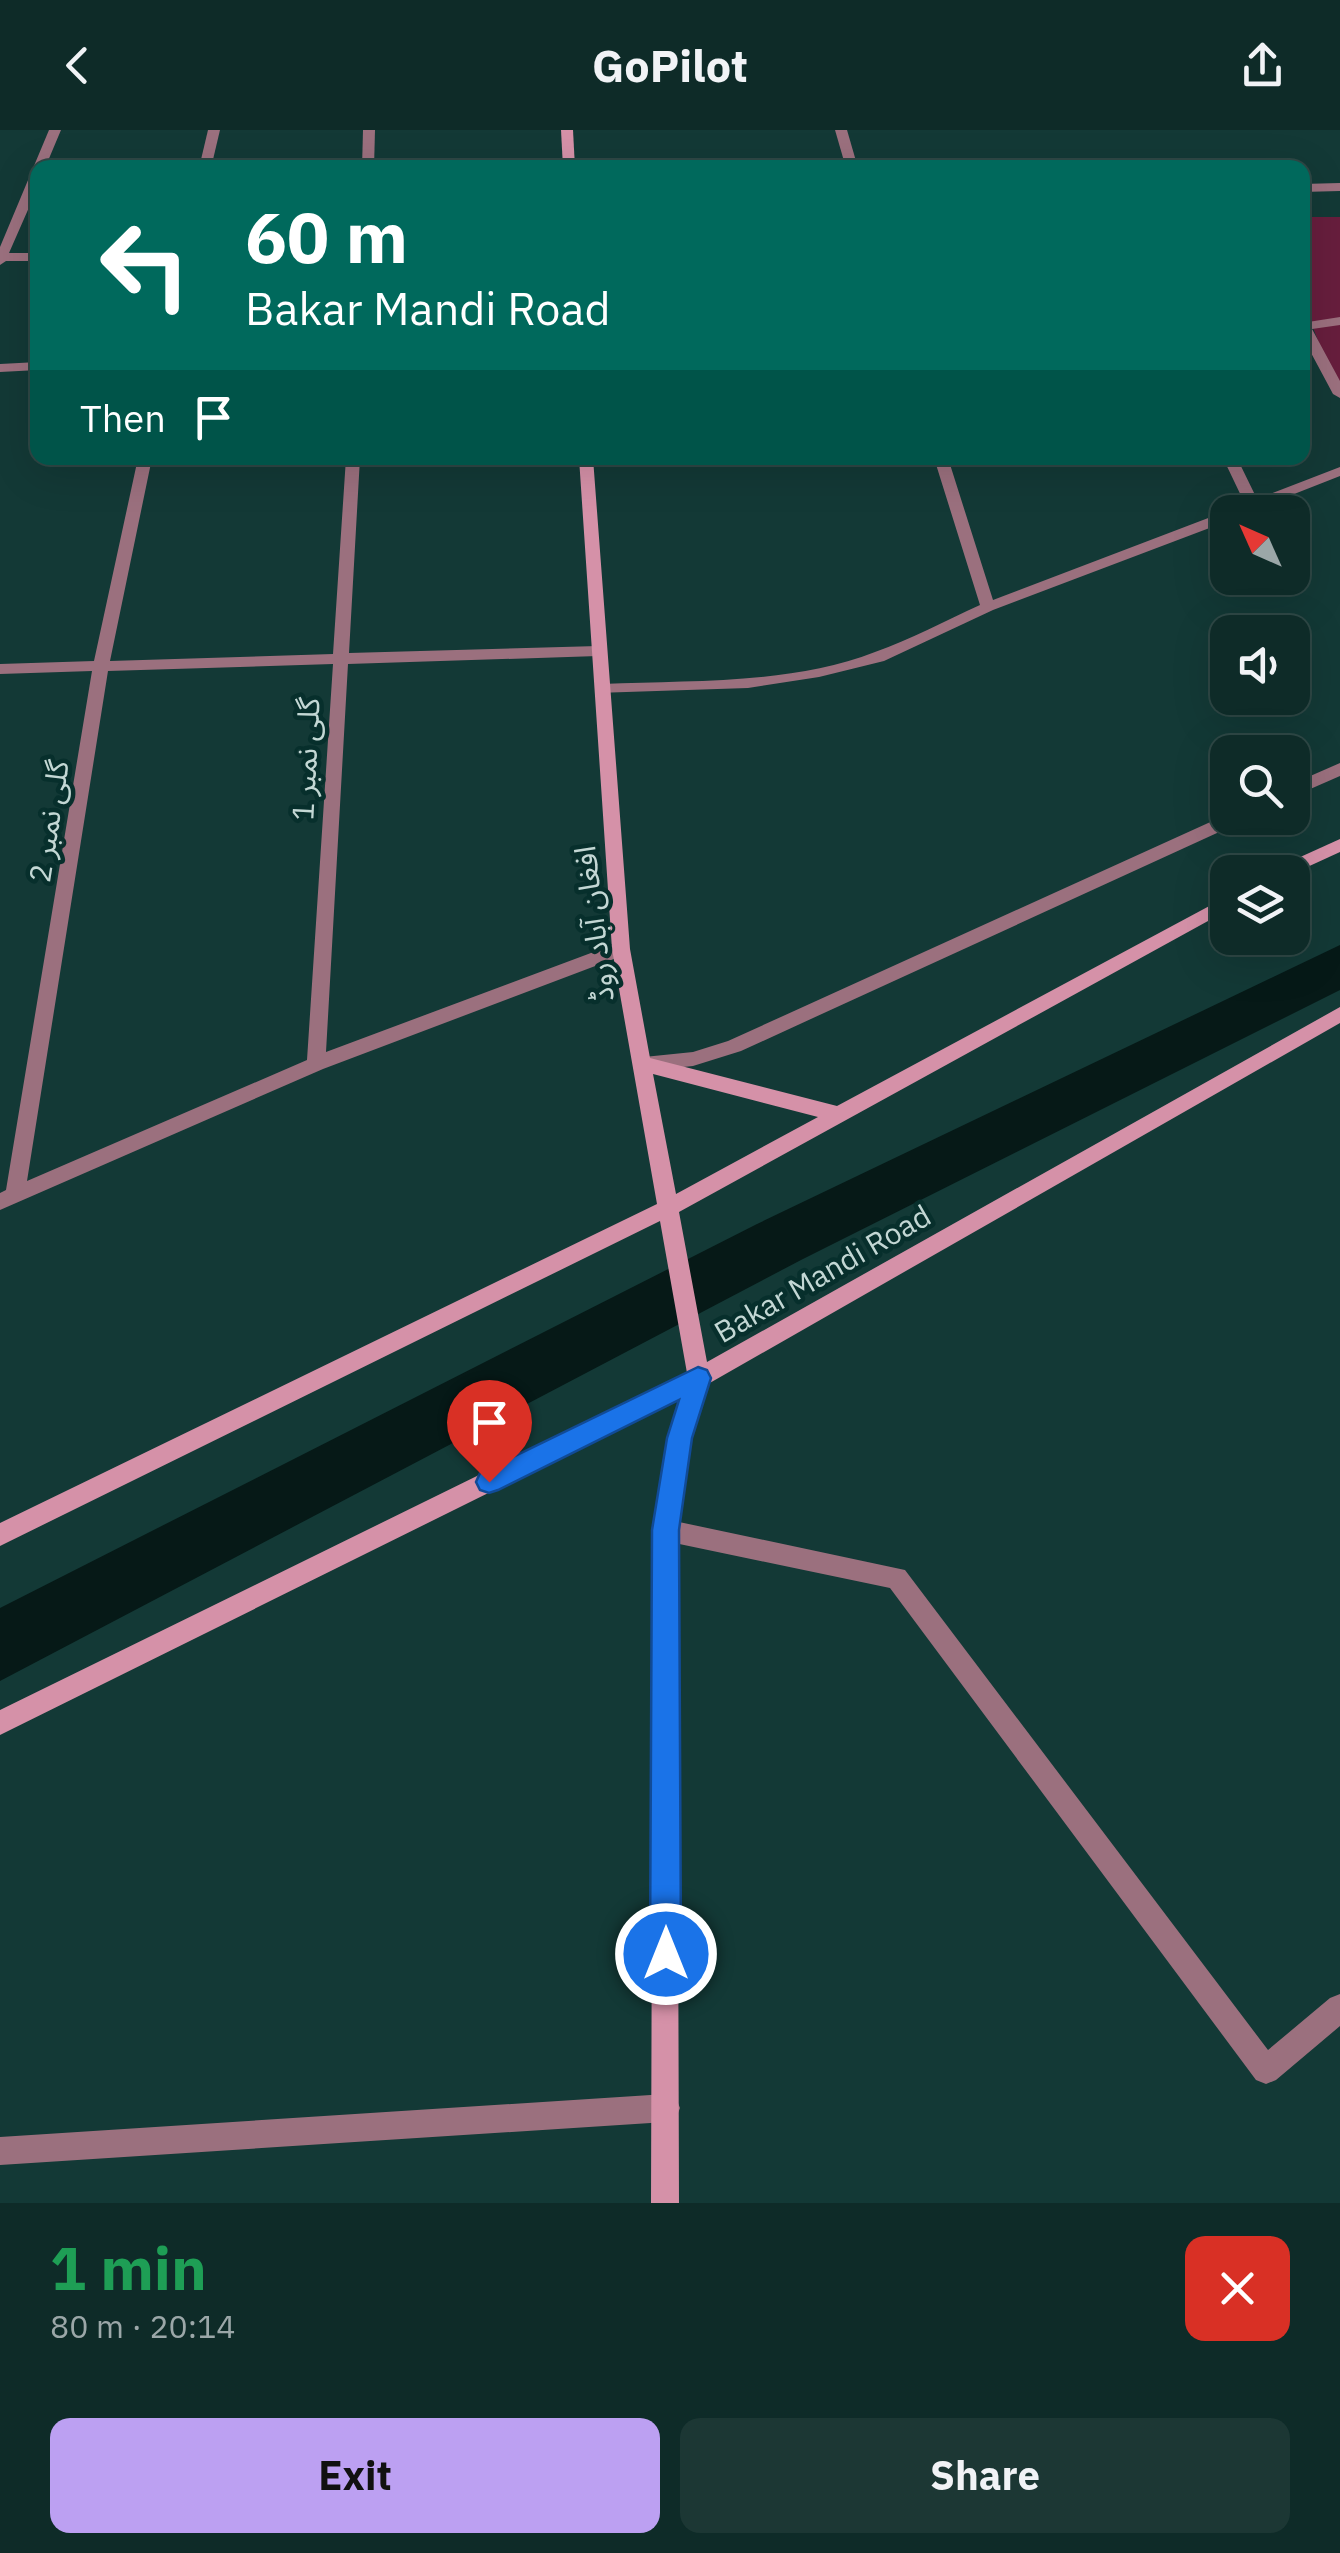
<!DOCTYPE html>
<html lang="en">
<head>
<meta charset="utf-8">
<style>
  body { margin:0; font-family:"IBM Plex Sans","Noto Sans Arabic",sans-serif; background:#1c3734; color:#f1f3f6; height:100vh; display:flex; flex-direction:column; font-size:38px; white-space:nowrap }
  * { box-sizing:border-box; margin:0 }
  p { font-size:32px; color:#9ba7a8 }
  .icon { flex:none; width:55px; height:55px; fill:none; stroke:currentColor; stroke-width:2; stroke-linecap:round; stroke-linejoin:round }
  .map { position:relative; height:2073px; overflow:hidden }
  .details { display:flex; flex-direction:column; background:#0e2b28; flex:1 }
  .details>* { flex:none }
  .top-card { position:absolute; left:30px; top:30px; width:1280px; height:305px; border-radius:20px; box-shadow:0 10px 40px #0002,0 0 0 2px #2e4745; background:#00695c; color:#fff; overflow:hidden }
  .needle { width:65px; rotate:315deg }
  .tools { position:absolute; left:1210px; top:365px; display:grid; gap:20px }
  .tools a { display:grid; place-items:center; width:100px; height:100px; border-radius:20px; background:#0e2b28; box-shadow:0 10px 40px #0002,0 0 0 2px #2e4745; font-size:50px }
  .pin { position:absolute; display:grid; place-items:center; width:85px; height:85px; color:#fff; margin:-102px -42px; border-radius:50% 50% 50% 0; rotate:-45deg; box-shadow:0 0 10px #0007 }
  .pin .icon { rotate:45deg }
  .me { position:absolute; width:110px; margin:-55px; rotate:0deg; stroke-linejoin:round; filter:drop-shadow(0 0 8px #0008) }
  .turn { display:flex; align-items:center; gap:35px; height:210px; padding:0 50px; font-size:45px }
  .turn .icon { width:130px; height:130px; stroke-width:2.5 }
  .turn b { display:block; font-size:70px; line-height:85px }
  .then { display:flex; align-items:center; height:95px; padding:0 50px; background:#0003; gap:20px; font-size:38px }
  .round { display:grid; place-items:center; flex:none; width:105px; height:105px; border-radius:20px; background:#1c3734 }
  .overview { display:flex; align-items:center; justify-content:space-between; height:170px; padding:0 50px }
  h1 { font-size:60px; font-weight:700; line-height:75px; color:#1e9e55 }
  .cta { display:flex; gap:20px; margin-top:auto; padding:20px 50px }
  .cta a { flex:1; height:115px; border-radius:20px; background:#bca0f2; color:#111; font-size:40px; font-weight:700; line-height:115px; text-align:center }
  .cta a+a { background:#1c3734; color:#f1f3f6 }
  header { display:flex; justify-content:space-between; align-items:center; height:130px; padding:0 50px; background:#0e2b28; font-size:45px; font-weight:700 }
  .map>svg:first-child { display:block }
</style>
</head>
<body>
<header><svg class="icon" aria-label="back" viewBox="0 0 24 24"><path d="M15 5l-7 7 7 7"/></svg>GoPilot<svg class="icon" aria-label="share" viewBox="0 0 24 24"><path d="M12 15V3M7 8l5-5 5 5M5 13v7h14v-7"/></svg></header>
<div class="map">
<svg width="1340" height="2073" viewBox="0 0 1340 2073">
  <rect width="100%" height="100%" fill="#133936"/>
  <polygon fill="#671e3d" points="1303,87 1340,87 1340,267 1303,172"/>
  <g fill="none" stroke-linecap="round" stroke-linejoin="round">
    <polygon fill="#061917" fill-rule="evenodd" points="1340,815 1340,860 801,1130 0,1551 0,1478 757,1094"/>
    <g fill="#9b707e" fill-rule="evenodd">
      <polygon points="49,0 61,0 45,38 38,38 38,57 9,123 38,123 38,131 6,131 0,135 0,117"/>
      <polygon points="208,0 220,0 211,38 199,38"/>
      <polygon points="363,0 375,0 374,38 362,38"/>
      <polygon points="835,0 847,0 858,38 846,38"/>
      <polygon points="1340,53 1340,61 1302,62 1302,54"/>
      <polygon points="1340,187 1340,195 1312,199 1340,251 1340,268 1333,264 1302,206 1302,189 1308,192"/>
      <polygon points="38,232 38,240 0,242 0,234"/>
      <path d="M138 328H152L110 531 333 524 346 328H360L349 523 598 516 606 521 598 526 348 534 326 922 615 814 621 812 630 819 627 824 323 939 0 1080V1063L6 1060 92 541 0 544V534L94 531ZM333 534 307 930 27 1051 108 541Z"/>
      <path d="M934 328H948L993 470 1245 374 1223 328H1237L1257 369 1340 337V346L1248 382H1228V391L993 480 884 531 819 547 748 558 596 563V555L602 554C691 550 790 555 875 522 911 509 945 491 980 475Z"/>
      <polygon points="1340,633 1340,646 1292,667 1292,654"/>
      <polygon points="1228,684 1228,688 1244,688 1241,692 741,921 693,936 644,941 634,934 644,927 693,922 728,911"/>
      <polygon points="665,1389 905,1440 1268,1920 1330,1868 1340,1864 1340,1896 1276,1950 1266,1954 1256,1950 890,1458 665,1411 657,1408 653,1400 657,1392"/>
      <polygon points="666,1964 676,1968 680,1978 676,1988 666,1992 0,2035 0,2007"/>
    </g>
    <g fill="#d591a8" fill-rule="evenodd">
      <polygon points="561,0 573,0 575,38 563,38"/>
      <path d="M579 328H593L630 819 650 928 837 976 1228 766V780L679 1082 707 1232 1340 877V893L708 1254 691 1308 677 1400 679 2073H651L653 1400 669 1308 682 1267 0 1605V1580L687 1243 660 1091 0 1416V1393L657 1074 612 819ZM653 944 818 987 676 1064Z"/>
      <polygon points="1340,709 1340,722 1292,744 1273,742 1276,738"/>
    </g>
  </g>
  <polygon fill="#1a73e8" stroke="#114b97" stroke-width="2.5" points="698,1237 707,1240 711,1248 692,1308 679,1400 681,1824 676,1835 666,1839 655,1835 650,1824 652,1400 667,1308 679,1270 498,1360 489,1363 480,1360 476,1352 480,1343"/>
  <g text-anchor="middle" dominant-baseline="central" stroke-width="9" stroke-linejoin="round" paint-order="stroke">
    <g font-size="30" fill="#c3d7d4" stroke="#072f2c">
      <text transform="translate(305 629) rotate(-87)">گلی نمبر 1</text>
      <text transform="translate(48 691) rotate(-81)">گلی نمبر 2</text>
      <text transform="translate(593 794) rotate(-97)">افغان آباد روڈ</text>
      <text transform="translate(822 1143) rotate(-30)">Bakar Mandi Road</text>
    </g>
  </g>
</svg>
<div class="tools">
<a><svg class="needle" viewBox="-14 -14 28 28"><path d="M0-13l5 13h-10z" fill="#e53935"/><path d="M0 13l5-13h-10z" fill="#9ba7a8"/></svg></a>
<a><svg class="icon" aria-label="sound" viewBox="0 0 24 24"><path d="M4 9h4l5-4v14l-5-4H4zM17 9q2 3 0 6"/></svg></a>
<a><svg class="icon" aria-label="search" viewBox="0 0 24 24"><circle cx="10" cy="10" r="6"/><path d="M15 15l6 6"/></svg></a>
<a><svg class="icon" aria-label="layers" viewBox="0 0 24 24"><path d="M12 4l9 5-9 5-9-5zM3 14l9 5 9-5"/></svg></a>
</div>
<div class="pin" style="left:489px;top:1352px;background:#d93025"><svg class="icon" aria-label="arrive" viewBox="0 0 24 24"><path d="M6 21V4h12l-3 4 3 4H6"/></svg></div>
<svg class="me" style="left:666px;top:1824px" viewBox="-20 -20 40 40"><circle r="17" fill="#1a73e8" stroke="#fff" stroke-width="3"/><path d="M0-11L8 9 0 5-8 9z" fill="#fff"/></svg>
<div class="top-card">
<div class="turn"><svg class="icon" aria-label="left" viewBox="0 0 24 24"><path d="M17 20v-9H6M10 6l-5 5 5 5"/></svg><div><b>60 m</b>Bakar Mandi Road</div></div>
<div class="then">Then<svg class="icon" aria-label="arrive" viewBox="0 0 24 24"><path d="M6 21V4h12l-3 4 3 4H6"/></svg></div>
</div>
</div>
<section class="details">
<div class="overview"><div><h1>1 min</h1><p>80 m · 20:14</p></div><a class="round" style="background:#d93025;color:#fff"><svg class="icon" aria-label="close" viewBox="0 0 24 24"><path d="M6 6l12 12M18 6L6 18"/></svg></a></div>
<div class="cta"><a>Exit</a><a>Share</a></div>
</section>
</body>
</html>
